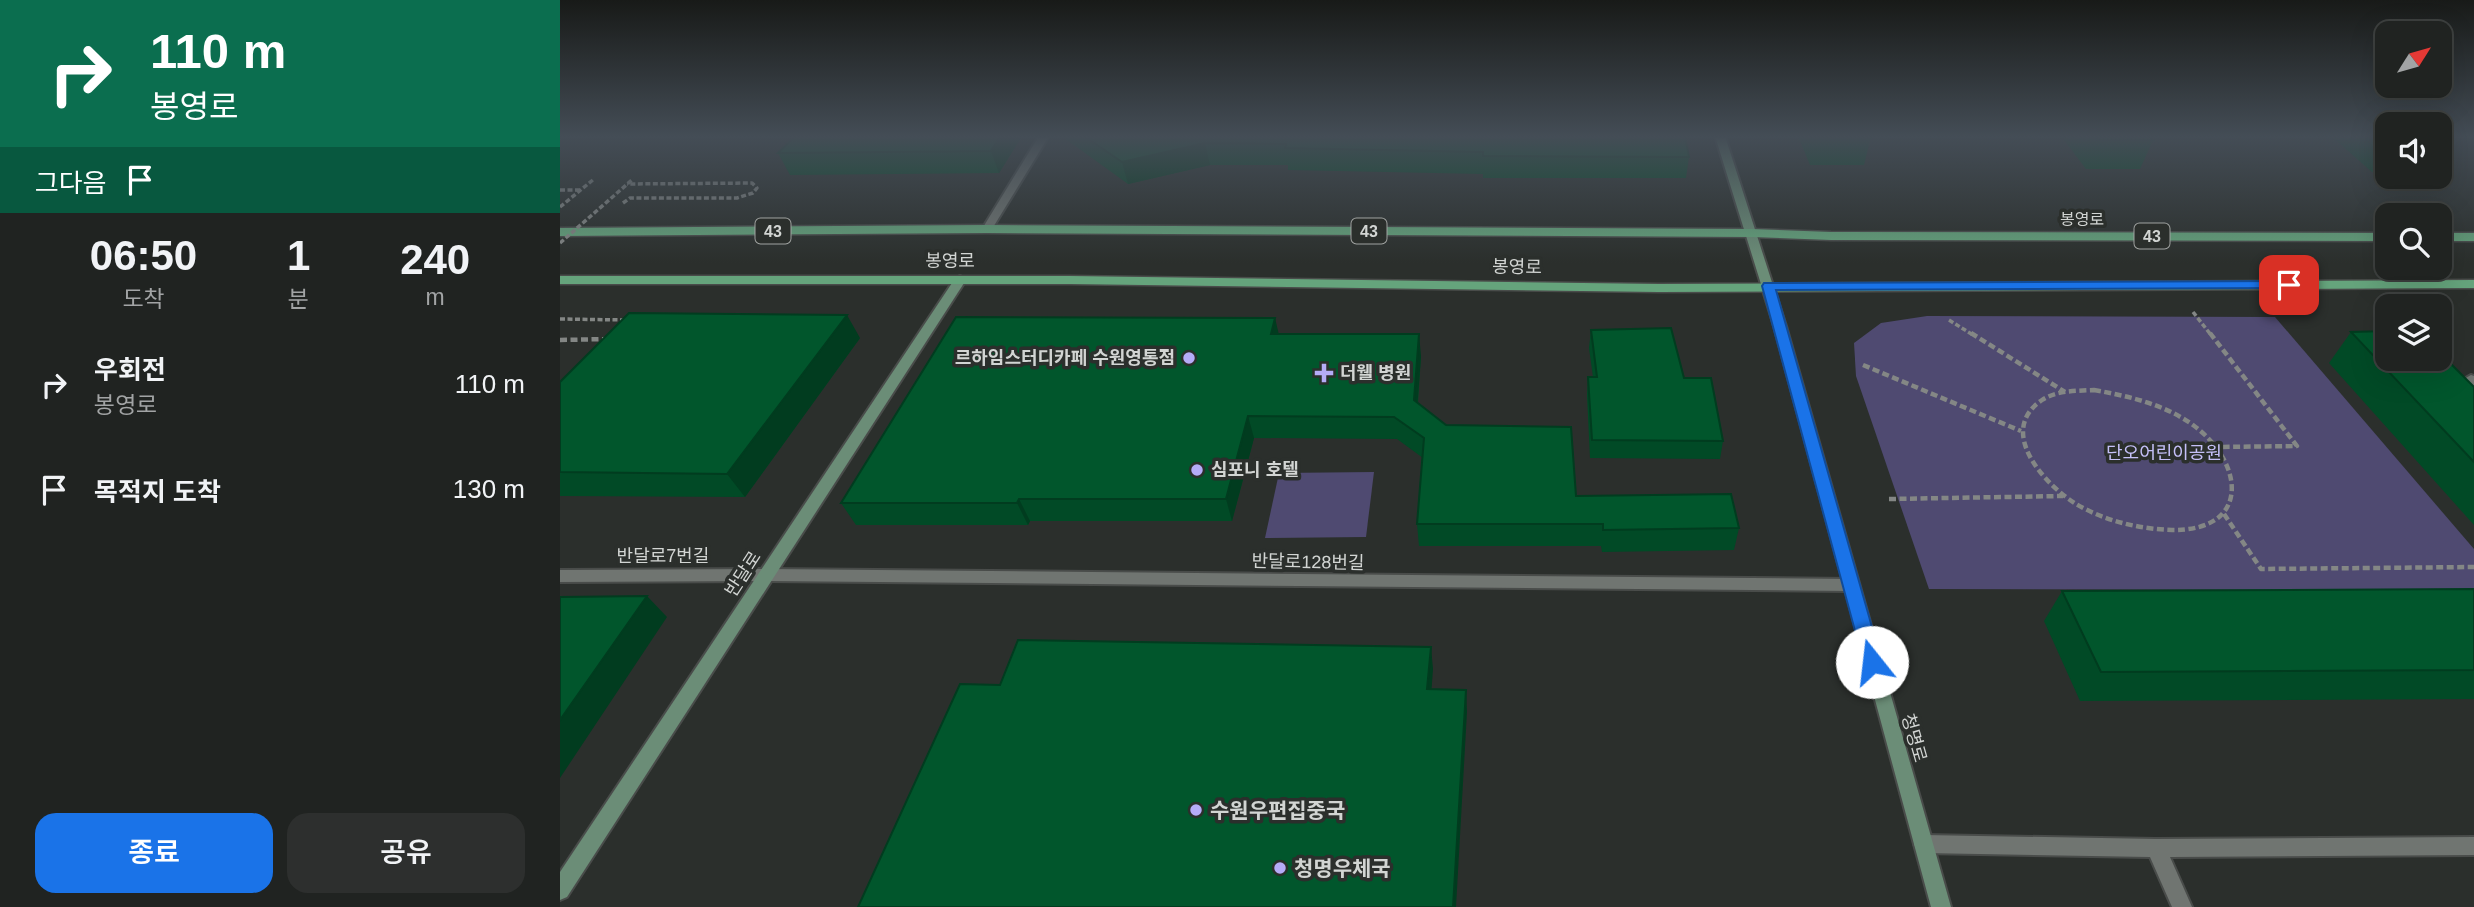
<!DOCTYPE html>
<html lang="ko">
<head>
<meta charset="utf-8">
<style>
  body { margin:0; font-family:Arial,"Noto Sans KR",sans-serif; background:#2d2f2e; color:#f1f3f6; height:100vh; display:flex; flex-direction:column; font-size:26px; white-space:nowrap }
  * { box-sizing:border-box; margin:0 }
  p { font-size:23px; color:#a2a4a5 }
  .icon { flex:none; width:38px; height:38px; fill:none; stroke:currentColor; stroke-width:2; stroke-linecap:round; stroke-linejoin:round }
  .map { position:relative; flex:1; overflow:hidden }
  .details { display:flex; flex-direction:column; background:#202321; width:560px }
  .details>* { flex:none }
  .hud { background:#0b6e4f; color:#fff; overflow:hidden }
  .needle { width:46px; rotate:53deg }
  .buttons { position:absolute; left:1815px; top:21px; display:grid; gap:14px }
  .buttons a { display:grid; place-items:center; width:77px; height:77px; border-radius:14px; background:#202321; box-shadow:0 7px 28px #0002,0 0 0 2px #3d403f; font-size:35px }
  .pin { position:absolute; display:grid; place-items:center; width:60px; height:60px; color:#fff; margin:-30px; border-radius:14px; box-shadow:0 4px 10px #0006 }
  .me { position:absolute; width:77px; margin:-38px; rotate:344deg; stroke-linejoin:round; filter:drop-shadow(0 0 5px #0008) }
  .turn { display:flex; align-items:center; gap:24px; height:147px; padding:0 35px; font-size:32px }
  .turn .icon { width:91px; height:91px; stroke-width:2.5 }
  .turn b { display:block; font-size:49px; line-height:60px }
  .then { display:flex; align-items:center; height:66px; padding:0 35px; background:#0003; gap:14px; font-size:26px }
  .eta { display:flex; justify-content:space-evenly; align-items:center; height:119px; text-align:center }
  .eta b { font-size:42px; font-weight:600; line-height:49px }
  .primary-button { display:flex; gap:14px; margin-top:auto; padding:14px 35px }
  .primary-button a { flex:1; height:80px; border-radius:21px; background:#1a73e8; color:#fff; font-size:28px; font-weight:600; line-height:80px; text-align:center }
  .primary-button a+a { background:#2d2f2e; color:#f1f3f6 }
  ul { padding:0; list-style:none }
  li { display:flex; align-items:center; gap:21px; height:105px; padding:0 35px }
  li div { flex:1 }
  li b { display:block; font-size:26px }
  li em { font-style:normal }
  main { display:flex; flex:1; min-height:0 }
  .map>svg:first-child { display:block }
</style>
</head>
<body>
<main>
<section class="details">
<div class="hud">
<div class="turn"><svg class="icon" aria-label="right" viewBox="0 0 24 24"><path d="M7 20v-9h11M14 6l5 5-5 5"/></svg><div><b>110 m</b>봉영로</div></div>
<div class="then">그다음<svg class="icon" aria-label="arrive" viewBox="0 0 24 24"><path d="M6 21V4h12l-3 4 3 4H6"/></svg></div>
</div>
<div class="eta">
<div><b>06:50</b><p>도착</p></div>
<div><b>1</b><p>분</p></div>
<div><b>240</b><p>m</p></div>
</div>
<ul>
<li><svg class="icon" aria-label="right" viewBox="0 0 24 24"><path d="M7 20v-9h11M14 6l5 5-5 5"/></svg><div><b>우회전</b><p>봉영로</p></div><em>110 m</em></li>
<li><svg class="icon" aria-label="arrive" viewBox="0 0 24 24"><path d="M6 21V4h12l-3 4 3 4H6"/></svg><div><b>목적지 도착</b></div><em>130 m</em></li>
</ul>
<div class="primary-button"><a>종료</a><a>공유</a></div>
</section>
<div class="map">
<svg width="1914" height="907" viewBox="0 0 1914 907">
  <rect width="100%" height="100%" fill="#2b2f2c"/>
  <g fill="#4f4a71">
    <polygon points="1367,316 1715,317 1914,549 1914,590 1369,589 1296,376 1294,343 1321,323"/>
    <polygon points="814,472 806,537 705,538 719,473"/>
  </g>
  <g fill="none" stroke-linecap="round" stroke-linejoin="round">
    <g stroke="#494c4a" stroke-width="4">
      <g id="lane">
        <polygon points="1911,375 1914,376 1914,386 1909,385 1904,379"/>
        <polygon points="1364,835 1596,839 1914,837 1914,855 1610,857 1632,907 1612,907 1590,857 1364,853 1357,851 1354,844 1357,837"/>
      </g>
    </g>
    <g stroke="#494c4a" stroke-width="4">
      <g id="street">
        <polygon points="479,136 489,136 432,229 431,231 423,231 422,229"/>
        <polygon points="206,569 1290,579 1296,581 1298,585 1296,589 1290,591 206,581 0,582 0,570"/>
      </g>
    </g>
    <g stroke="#494c4a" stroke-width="4">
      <g id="secondary">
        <polygon points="1155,136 1165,136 1226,326 1391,907 1371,907 1214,326"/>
        <polygon points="400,276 406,280 7,897 0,900 0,872 394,280"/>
      </g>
    </g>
    <g stroke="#494c4a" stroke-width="3">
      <g id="primary">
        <polygon points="427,225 1192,229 1271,232 1827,233 1827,241 1271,240 1192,237 427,233 0,236 0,228"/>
        <rect x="1880" y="233" width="34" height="8"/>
        <polygon points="0,276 510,276 1099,284 1914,280 1914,288 1099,292 510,284 0,284"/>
      </g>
    </g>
    <g stroke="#848785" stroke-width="3.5" stroke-dasharray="5 2.5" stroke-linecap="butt">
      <polyline points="0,190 20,190"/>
      <polyline points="63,203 70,198 177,198 193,193 197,188 192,183 67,184"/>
      <polyline points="0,207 34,179"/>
      <polyline points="1633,312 1651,335"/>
      <polyline points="0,319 66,320"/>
      <polyline points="1389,320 1413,335"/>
    </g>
    <g stroke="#848785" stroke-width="4.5" stroke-dasharray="7 3.5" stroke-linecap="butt">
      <polyline points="1411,333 1505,392"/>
      <polyline points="1650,333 1737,446 1658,447"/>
      <polyline points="0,340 48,339"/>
      <polyline points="1303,365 1461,431"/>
      <path d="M1534 390C1568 396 1604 404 1633 425 1685 463 1691 531 1612 530 1579 529 1545 521 1516 504 1484 484 1436 431 1482 400 1497 390 1517 391 1534 390Z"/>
      <polyline points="1329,499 1503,496"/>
      <polyline points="1664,514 1701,569 1914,567"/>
    </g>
    <use href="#lane" fill="#707571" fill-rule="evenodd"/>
    <use href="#street" fill="#707571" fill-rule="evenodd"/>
    <use href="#secondary" fill="#6b8d77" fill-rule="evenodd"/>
    <use href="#primary" fill="#65a47c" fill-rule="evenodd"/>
    <polyline stroke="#848785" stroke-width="3.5" stroke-dasharray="5 2.5" stroke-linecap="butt" points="0,243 73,179"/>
  </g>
  <g fill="#014a26">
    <polygon points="235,136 462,136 439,173 230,175 218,153"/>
    <polygon points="505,136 1125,136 1129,157 1126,178 923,178 923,174 728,170 728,165 650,165 568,184 507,140"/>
    <polygon points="1238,136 1311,136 1311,137 1304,165 1250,165"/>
    <polygon points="1501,136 1589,136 1593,140 1580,169 1526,169"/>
    <polygon points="1771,136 1827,136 1827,172 1812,172"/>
    <polygon points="1880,138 1886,144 1880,154"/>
    <polygon points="1031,330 1124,378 1163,441 1160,459 1030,458 1027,395 1028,377 1033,377 1029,348"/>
    <polygon points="1791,332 1914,387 1914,525 1769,363"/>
    <polygon points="719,334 861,356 858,403 886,425 1016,496 1179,528 1174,550 1042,552 1041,546 859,546 857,524 863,458 837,439 694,438 672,521 470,521 468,525 296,525 281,503"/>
    <polygon points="300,338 185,497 0,496 0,382"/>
    <polygon points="1914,589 1914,699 1520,701 1484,621 1502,591"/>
  </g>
  <g fill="#013c1f">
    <polygon points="440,136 462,136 439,173 431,151"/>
    <polygon points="645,143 650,165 568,184 562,162"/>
    <polygon points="287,315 300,338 185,497 167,474"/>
    <polygon points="715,318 720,339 711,334"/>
    <polygon points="859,334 861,356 856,422 854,400"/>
    <polygon points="688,416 694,438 672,521 666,499"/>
    <polygon points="459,499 470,521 468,525 457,503"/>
    <polygon points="87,596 107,617 0,778 0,720"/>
    <polygon points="871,647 873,669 870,711 867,689"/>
    <polygon points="906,690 907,712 896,907 893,907"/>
  </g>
  <g fill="#01562c" stroke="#013c1f" stroke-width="2">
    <polygon points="235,136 440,136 431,151 218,153"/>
    <polygon points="524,136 1125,136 1129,157 923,156 923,152 725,148 726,144 645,143 562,162"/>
    <rect x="1256" y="136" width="55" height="1"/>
    <polygon points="1534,136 1589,136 1593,140 1538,140"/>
    <polygon points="1880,138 1886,144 1880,144"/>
    <polygon points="69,313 287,315 167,474 0,472 0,382"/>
    <polygon points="396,317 715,318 711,334 859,334 854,400 886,425 1011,427 1016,496 1171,494 1179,528 1043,530 1043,524 857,524 864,438 834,417 688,416 666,499 459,499 457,503 281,503"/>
    <polygon points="1111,328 1124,378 1151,378 1163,441 1032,440 1028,377 1037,377 1031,330"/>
    <polygon points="1827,331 1827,359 1880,359 1880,353 1914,387 1914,462 1791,332"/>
    <polygon points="1914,589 1914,670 1541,672 1502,591"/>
    <polygon points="87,596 0,720 0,597"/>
    <polygon points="458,640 871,647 867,689 906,690 893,907 298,907 400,684 440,685"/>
  </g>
  <linearGradient id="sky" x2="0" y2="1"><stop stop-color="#181a18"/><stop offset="0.52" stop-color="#444d56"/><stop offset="1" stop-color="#444d56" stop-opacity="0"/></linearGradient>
  <rect width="1914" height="263" fill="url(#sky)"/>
  <polygon fill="#1a73e8" stroke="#114b97" stroke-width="2" points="1729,281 1733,282 1733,288 1216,290 1322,662 1319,668 1312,670 1305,668 1202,286 1204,283"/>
  <g fill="#b5acf8" stroke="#2b2f2c" stroke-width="2.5">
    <circle cx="629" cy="358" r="7"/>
    <path d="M760.5 362.5h7v7h7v7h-7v7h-7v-7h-7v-7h7z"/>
    <circle cx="637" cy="470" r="7"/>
    <circle cx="636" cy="810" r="7"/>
    <circle cx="720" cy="868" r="7"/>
  </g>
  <g text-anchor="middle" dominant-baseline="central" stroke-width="7" stroke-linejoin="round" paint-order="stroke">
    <g font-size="16" fill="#d2d5d3" stroke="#2b2f2c">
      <text x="1522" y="219">봉영로</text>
    </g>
    <g fill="#2b2f2c" stroke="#a0a3a1" stroke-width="2">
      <rect x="195.5" y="218.5" width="35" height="25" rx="5"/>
      <rect x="791.5" y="218.5" width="35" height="25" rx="5"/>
      <rect x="1574.5" y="223.5" width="35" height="25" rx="5"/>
    </g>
    <g font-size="16" font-weight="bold" fill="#d2d5d3">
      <text x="213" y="231">43</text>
      <text x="809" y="231">43</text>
      <text x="1592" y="236">43</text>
    </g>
    <g font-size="18" fill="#d2d5d3" stroke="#2b2f2c">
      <text x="390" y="261">봉영로</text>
      <text transform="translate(957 267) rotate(1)">봉영로</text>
      <text x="103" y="556">반달로7번길</text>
      <text transform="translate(748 562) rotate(1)">반달로128번길</text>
      <text transform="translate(183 574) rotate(-57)">반달로</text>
      <text transform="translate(1354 738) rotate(74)">청명로</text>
    </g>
    <g font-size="18" font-weight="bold" fill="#d2d5d3" stroke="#2b2f2c" text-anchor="start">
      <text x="615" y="358" text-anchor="end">르하임스터디카페 수원영통점</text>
      <text x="780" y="373">더웰 병원</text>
      <text x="651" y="470">심포니 호텔</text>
    </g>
    <g font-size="18" fill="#c5c0f8" stroke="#2b2f2c">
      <text x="1604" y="453">단오어린이공원</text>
    </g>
    <g font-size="21" font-weight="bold" fill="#d2d5d3" stroke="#2b2f2c" text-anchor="start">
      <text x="650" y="810">수원우편집중국</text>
      <text x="734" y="868">청명우체국</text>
    </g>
  </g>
</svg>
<div class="buttons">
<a><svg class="needle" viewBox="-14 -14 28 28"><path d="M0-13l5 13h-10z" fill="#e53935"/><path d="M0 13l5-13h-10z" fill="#a2a4a5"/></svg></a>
<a><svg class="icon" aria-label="sound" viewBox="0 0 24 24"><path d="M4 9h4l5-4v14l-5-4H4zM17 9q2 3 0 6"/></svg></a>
<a><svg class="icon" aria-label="search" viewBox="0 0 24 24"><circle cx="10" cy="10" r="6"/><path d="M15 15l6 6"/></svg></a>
<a><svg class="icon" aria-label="layers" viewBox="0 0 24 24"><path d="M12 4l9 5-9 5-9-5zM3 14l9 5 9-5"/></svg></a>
</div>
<div class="pin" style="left:1729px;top:285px;background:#d93025"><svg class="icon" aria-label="arrive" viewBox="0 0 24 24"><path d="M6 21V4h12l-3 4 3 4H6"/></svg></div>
<svg class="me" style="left:1312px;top:662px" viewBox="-20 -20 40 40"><circle r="19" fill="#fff"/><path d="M0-13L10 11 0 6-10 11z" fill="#1a73e8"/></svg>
</div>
</main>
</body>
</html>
